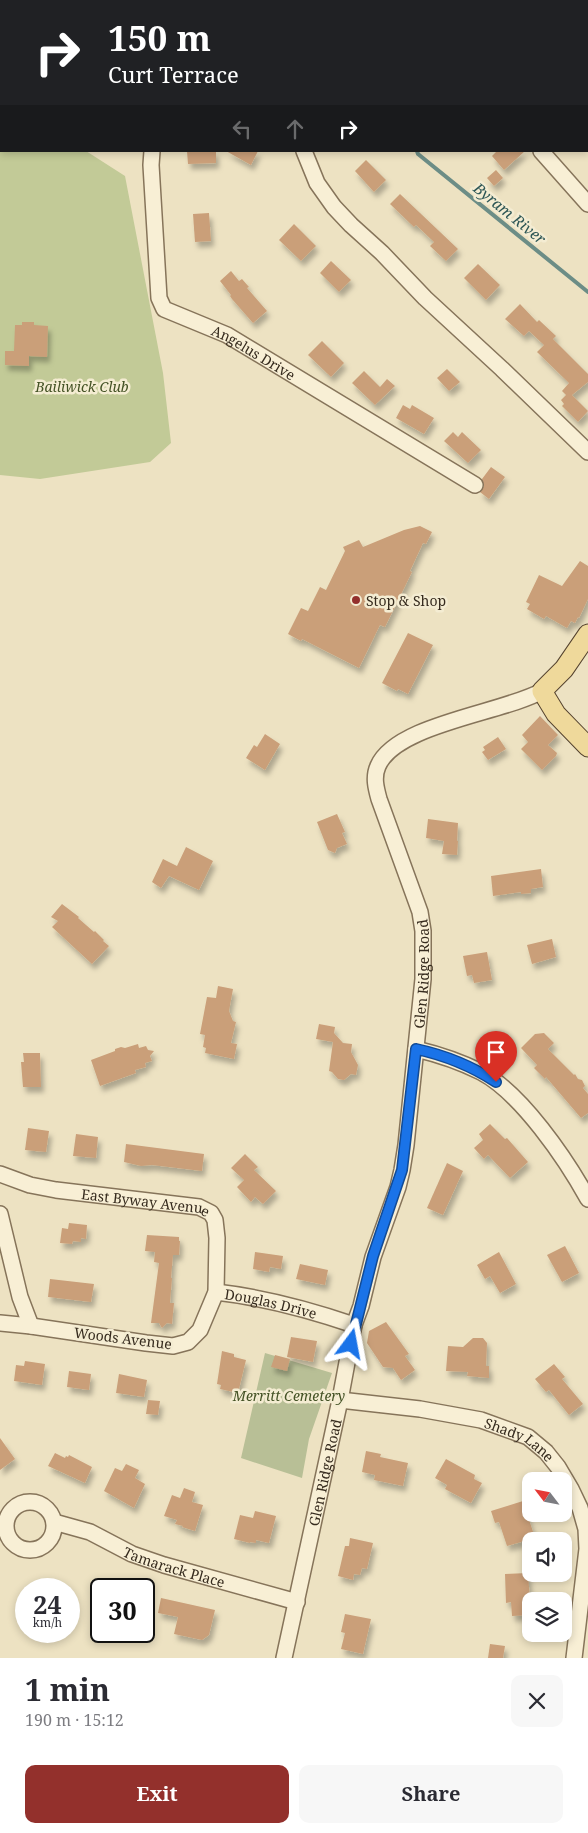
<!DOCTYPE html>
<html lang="en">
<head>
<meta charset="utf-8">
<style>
  body { margin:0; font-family:"Noto Serif",serif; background:#f7f7f7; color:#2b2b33; height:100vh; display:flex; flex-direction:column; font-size:19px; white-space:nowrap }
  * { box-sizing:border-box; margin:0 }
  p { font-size:16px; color:#7c7c81 }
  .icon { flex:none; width:28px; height:28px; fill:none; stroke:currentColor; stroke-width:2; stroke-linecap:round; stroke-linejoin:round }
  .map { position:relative; height:1658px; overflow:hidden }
  .sheet { display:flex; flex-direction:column; background:#fff; flex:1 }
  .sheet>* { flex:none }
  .top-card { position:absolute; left:0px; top:0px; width:589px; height:152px; box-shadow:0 2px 8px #0003; background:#202124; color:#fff; overflow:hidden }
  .needle { width:32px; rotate:302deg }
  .controls { position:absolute; left:522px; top:1472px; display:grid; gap:10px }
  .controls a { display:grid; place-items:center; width:50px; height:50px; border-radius:10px; background:#fff; box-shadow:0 2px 8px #0003; font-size:25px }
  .speed { position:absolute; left:15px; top:1578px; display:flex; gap:10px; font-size:25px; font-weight:700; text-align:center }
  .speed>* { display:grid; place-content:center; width:65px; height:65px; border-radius:50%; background:#fff; box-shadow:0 2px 8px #0003; line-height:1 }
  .speed small { font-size:12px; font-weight:400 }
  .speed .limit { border:2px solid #111; border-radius:8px; background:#fff; color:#111 }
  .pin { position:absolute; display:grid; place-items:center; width:42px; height:42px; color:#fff; margin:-51px -21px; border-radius:50% 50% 50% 0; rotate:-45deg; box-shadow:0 0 5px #0007 }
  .pin .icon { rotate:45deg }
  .me { position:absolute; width:55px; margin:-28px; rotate:13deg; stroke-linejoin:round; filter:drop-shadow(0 0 4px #0008) }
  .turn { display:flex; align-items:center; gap:18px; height:105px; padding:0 25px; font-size:22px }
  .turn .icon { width:65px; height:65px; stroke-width:2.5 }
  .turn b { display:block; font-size:35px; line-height:42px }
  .lanes { display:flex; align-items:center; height:48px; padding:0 25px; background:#0003; justify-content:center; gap:25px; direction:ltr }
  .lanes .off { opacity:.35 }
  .round { display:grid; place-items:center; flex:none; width:52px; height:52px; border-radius:10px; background:#f7f7f7 }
  .summary { display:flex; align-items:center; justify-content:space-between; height:85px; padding:0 25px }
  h1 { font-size:30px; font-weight:700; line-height:38px }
  .primary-button { display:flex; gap:10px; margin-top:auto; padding:10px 25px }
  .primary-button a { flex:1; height:58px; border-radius:10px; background:#93302c; color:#fff; font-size:20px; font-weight:700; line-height:58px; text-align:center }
  .primary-button a+a { background:#f7f7f7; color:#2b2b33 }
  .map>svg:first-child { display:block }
</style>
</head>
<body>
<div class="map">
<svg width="588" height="1658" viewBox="0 0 588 1658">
  <defs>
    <filter id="shadow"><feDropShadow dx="3" dy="5.5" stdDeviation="2.5" flood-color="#0004"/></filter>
  </defs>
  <rect width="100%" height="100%" fill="#ede2c2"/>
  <polygon fill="#c2ca97" points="0,133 1,151 86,151 125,176 163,373 171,443 150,462 40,479 0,475"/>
  <polygon fill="#b8bf96" points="265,1353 332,1373 309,1439 302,1478 241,1458"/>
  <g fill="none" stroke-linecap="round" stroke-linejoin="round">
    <g stroke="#6c8d86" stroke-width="4">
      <polyline points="301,0 302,1"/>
      <polyline points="417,151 418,154 588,292"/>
    </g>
  </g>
  <g fill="#ca9f79" filter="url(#shadow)">
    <polygon points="187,151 216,151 216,163 188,164"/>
    <polygon points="226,151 258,151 251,165"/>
    <polygon points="497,151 525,151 504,170 492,156"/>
    <polygon points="366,160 386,180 374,192 355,171"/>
    <polygon points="496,170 503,178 494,186 487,178"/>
    <polygon points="400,194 458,249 446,261 430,246 434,242 416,225 414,227 390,204"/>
    <polygon points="209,213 211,241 195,242 193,214"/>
    <polygon points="294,224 316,246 301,261 279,240"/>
    <polygon points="331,261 351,280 339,292 320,273"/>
    <polygon points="478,264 500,285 486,300 464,278"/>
    <polygon points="231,271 239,281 242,279 249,287 247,288 267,311 253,323 232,299 230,296 231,295 220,281"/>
    <polygon points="520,304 537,322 539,320 556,336 553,339 588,374 588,382 572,395 588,411 578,422 562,406 564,404 561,400 566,395 562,391 569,383 537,352 544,345 529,331 524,336 505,319"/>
    <polygon points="22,322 34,322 34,325 48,326 47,357 29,356 29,366 5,365 5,351 14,351 15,325 22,325"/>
    <polygon points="322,341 344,363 331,377 308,355"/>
    <polygon points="447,369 460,382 449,391 437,378"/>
    <polygon points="364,371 380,387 387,379 395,386 375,405 352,383"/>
    <polygon points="403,405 410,409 412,405 434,418 424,434 396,418"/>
    <polygon points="453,432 458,437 462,432 481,450 468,463 444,441"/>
    <polygon points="491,467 505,477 489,499 480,492 484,486 482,479"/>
    <polygon points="420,526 432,532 426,544 423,543 410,571 412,572 385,627 380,625 359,668 302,639 301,641 288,634 301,608 308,611 320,587 326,590 345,551 343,547 359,540 363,547 404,530"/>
    <polygon points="580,561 588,566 588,599 579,618 578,617 575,623 571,621 567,628 546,616 544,619 527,609 530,604 526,602 539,575 562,586"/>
    <polygon points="408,633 433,645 408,694 398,689 397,691 382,683"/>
    <polygon points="540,716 558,735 548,745 557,753 556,756 542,770 521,749 528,742 522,735"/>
    <polygon points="265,734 280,744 265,770 246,758 254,745 257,747"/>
    <polygon points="498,737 506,749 488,760 482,752 485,750 483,747"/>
    <polygon points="337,814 345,832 342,833 347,844 337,848 335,853 328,850 317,822"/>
    <polygon points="428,819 458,823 457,841 458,841 457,855 442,854 444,841 426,838"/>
    <polygon points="186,847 213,861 199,890 169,876 161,888 152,882 163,859 177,866"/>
    <polygon points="541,869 543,887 531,889 531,893 521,894 521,892 493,896 491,876"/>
    <polygon points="62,904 79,917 78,918 94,932 95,931 104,940 103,941 109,946 92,964 52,927 58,921 51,917"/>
    <polygon points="552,939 556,957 532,964 527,945"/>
    <polygon points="487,952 492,980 474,983 472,975 467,976 463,956"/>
    <polygon points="218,986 233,989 229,1011 233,1021 236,1022 231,1043 237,1044 234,1059 205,1053 206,1048 203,1047 205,1035 200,1034 207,997 216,998"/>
    <polygon points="319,1024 335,1027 334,1033 343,1043 352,1044 351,1052 358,1065 356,1075 351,1074 344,1080 338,1079 332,1072 329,1071 333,1042 316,1039"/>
    <polygon points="544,1033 554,1043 548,1049 574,1075 575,1074 578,1079 582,1080 585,1086 583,1088 588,1094 588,1113 581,1118 546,1077 545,1079 534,1068 537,1065 521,1048 535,1034"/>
    <polygon points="138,1044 139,1048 146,1046 148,1050 154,1051 150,1056 152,1061 145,1063 146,1067 135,1070 136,1073 100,1086 91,1060 115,1051 115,1049 121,1047 125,1048"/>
    <polygon points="23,1053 40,1053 41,1087 23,1087 21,1062 24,1062"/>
    <polygon points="490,1124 505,1139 507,1138 528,1162 510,1178 488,1155 484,1159 474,1148 483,1140 479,1134"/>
    <polygon points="28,1128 49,1131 46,1152 25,1150"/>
    <polygon points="76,1134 98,1137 96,1158 73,1156"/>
    <polygon points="126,1144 204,1154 202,1171 152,1165 141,1166 124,1162"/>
    <polygon points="245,1154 258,1167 254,1170 276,1191 263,1204 255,1197 251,1202 237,1187 244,1180 231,1168"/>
    <polygon points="447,1163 463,1171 443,1215 427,1208"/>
    <polygon points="69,1223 87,1225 86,1239 81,1238 81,1242 73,1241 72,1244 60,1243 62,1228 68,1229"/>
    <polygon points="147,1235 179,1237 179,1241 180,1241 179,1255 173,1255 171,1278 172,1278 170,1303 174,1303 172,1324 167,1323 162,1328 159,1323 151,1323 159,1263 154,1262 155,1252 145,1251"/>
    <polygon points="565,1246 579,1273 562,1282 547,1255"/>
    <polygon points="255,1252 283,1256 281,1269 270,1267 269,1272 253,1269"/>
    <polygon points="499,1252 516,1284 500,1293 490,1276 485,1279 477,1265"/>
    <polygon points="300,1264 328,1270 325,1285 296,1279"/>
    <polygon points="50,1279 94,1284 91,1302 48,1297"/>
    <polygon points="386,1322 409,1354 405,1356 415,1370 401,1380 393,1368 383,1367 367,1343 369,1331"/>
    <polygon points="291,1337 317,1341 313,1362 287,1357"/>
    <polygon points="473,1338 483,1338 487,1343 486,1366 489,1366 489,1378 467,1376 468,1372 446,1371 448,1346 463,1347"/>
    <polygon points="222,1351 234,1354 234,1357 246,1360 238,1393 220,1389 221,1385 217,1384"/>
    <polygon points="275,1355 290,1359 287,1371 271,1367"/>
    <polygon points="25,1361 45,1364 42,1385 14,1381 16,1365 24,1366"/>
    <polygon points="554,1364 565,1377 562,1379 583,1404 569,1415 549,1390 546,1392 535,1379"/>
    <polygon points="69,1371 91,1374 89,1390 67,1387"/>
    <polygon points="119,1374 147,1380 144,1397 116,1393"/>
    <polygon points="148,1400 160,1401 158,1415 146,1414"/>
    <polygon points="0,1438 15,1459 0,1470"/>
    <polygon points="366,1451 381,1454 380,1457 408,1463 403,1486 374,1480 375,1475 362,1472"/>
    <polygon points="55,1453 65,1458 66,1456 68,1457 69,1455 92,1467 85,1483 48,1466"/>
    <polygon points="446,1459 475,1475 474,1479 482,1483 471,1503 445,1489 447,1485 435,1478"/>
    <polygon points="126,1464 139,1470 135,1478 145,1484 134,1508 104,1491 115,1468 122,1471"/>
    <polygon points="184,1488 195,1492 192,1502 203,1505 195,1531 182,1527 183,1526 175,1524 177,1520 164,1516 172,1495 180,1498"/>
    <polygon points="523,1501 535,1538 507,1546 499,1522 495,1523 491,1511"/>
    <polygon points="255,1511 276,1516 269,1543 256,1540 256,1543 250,1542 250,1543 234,1539 240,1515 253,1518"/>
    <polygon points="350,1538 373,1543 367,1569 362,1568 360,1575 354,1574 353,1580 338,1576 345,1546 349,1546"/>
    <polygon points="528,1573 531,1615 512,1616 511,1602 506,1603 505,1574"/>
    <polygon points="161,1598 215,1610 209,1635 202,1640 174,1634 178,1617 158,1613"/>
    <polygon points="345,1614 371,1619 363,1654 341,1649 345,1633 341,1632"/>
    <polygon points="490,1644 505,1646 503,1658 488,1658"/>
  </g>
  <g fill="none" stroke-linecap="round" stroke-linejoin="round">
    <g stroke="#86745a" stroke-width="18">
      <g id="minor">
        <polyline points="427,0 428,1"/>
        <path id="s1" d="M152 151 151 165 159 298 164 309 227 335 475 485"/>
        <polyline points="304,151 317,183 334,207 351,225 382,253 425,298 502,369 588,452"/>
        <polyline points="541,151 588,204"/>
        <path d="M416 1049C437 1054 461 1062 481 1072 521 1093 566 1159 588 1199"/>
        <path id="s2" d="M0 1174 30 1185 56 1190 199 1207 211 1213 215 1220 217 1238 216 1292 200 1330 188 1342 173 1346 146 1343 31 1326 0 1323"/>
        <polyline points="0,1214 20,1297 31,1326"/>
        <path id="s3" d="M216 1292C260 1297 313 1311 354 1325"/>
        <path id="s4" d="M340 1400 420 1409 481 1420 528 1437 546 1452 558 1467 571 1489 580 1508 586 1529 587 1549 574 1658"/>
        <circle cx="30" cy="1526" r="24"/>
        <path id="s5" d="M54 1522 90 1532 132 1554 164 1565 297 1602"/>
        <path id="s6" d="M284 1658 340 1400 354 1325 361 1306 373 1257 398 1187 402 1170 406 1145 423 979V931L420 912 379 799C376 788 373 777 378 766 396 724 503 713 542 691"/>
      </g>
    </g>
    <g stroke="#54422e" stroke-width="21">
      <polyline id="major" points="588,634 564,669 542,691 556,714 588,747"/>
    </g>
    <use href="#minor" stroke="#f8efd5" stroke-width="15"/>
    <use href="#major" stroke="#efd99b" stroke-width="19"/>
  </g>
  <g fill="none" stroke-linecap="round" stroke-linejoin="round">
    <g stroke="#114b97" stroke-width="12">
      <path id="route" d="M351 1344 373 1256 402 1170 416 1049C444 1055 473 1067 496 1082"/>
    </g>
    <use href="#route" stroke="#1a73e8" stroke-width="9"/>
  </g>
  <circle fill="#93302c" stroke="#f4ecd2" stroke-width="2" cx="356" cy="600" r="5"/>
  <g text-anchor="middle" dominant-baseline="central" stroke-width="5" stroke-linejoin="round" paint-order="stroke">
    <g font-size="14" fill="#362b1e" stroke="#f4ecd2">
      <text stroke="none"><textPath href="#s1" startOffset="259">Angelus Drive</textPath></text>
      <text stroke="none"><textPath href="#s6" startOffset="700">Glen Ridge Road</textPath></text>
      <text stroke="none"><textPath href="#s2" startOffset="149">East Byway Avenue</textPath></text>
      <text stroke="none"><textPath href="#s3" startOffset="56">Douglas Drive</textPath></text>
      <text transform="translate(123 1338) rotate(7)">Woods Avenue</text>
      <text stroke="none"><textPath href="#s4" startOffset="186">Shady Lane</textPath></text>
      <text stroke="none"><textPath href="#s6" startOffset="190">Glen Ridge Road</textPath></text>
      <text stroke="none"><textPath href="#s5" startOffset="129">Tamarack Place</textPath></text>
    </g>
    <g font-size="14" font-style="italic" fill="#445225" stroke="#f4ecd2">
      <text x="82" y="386">Bailiwick Club</text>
      <text x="289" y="1395">Merritt Cemetery</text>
    </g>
    <g font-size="14" fill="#362b1e" stroke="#f4ecd2" text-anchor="start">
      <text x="366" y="600">Stop &amp; Shop</text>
    </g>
    <g font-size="15" font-style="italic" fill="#2d5655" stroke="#f4ecd2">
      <text transform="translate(510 213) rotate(39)">Byram River</text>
    </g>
  </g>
</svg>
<div class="controls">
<a><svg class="needle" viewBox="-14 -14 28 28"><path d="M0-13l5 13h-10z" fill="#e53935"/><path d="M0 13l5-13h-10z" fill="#7c7c81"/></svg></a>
<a><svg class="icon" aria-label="sound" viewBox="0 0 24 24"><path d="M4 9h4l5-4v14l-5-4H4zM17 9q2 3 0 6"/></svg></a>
<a><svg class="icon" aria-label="layers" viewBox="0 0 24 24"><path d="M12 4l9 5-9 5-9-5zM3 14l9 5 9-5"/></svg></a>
</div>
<div class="speed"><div>24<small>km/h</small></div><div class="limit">30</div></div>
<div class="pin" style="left:496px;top:1082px;background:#d93025"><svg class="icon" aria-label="arrive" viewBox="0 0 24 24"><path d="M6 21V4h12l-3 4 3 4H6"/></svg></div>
<svg class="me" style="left:351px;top:1344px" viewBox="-20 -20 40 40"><path d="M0-17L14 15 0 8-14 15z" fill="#1a73e8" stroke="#fff" stroke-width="4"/></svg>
<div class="top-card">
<div class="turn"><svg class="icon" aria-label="right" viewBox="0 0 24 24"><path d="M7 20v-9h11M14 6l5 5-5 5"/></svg><div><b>150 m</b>Curt Terrace</div></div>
<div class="lanes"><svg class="icon off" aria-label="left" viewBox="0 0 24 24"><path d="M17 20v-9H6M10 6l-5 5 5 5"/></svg><svg class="icon off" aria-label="ahead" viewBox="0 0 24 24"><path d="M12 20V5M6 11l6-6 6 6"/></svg><svg class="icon" aria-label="right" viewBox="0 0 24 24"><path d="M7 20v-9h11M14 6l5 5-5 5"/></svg></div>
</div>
</div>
<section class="sheet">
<div class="summary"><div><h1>1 min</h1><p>190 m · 15:12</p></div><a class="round"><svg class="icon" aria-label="close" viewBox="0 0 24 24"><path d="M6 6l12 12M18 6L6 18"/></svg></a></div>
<div class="primary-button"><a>Exit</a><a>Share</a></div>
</section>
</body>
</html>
